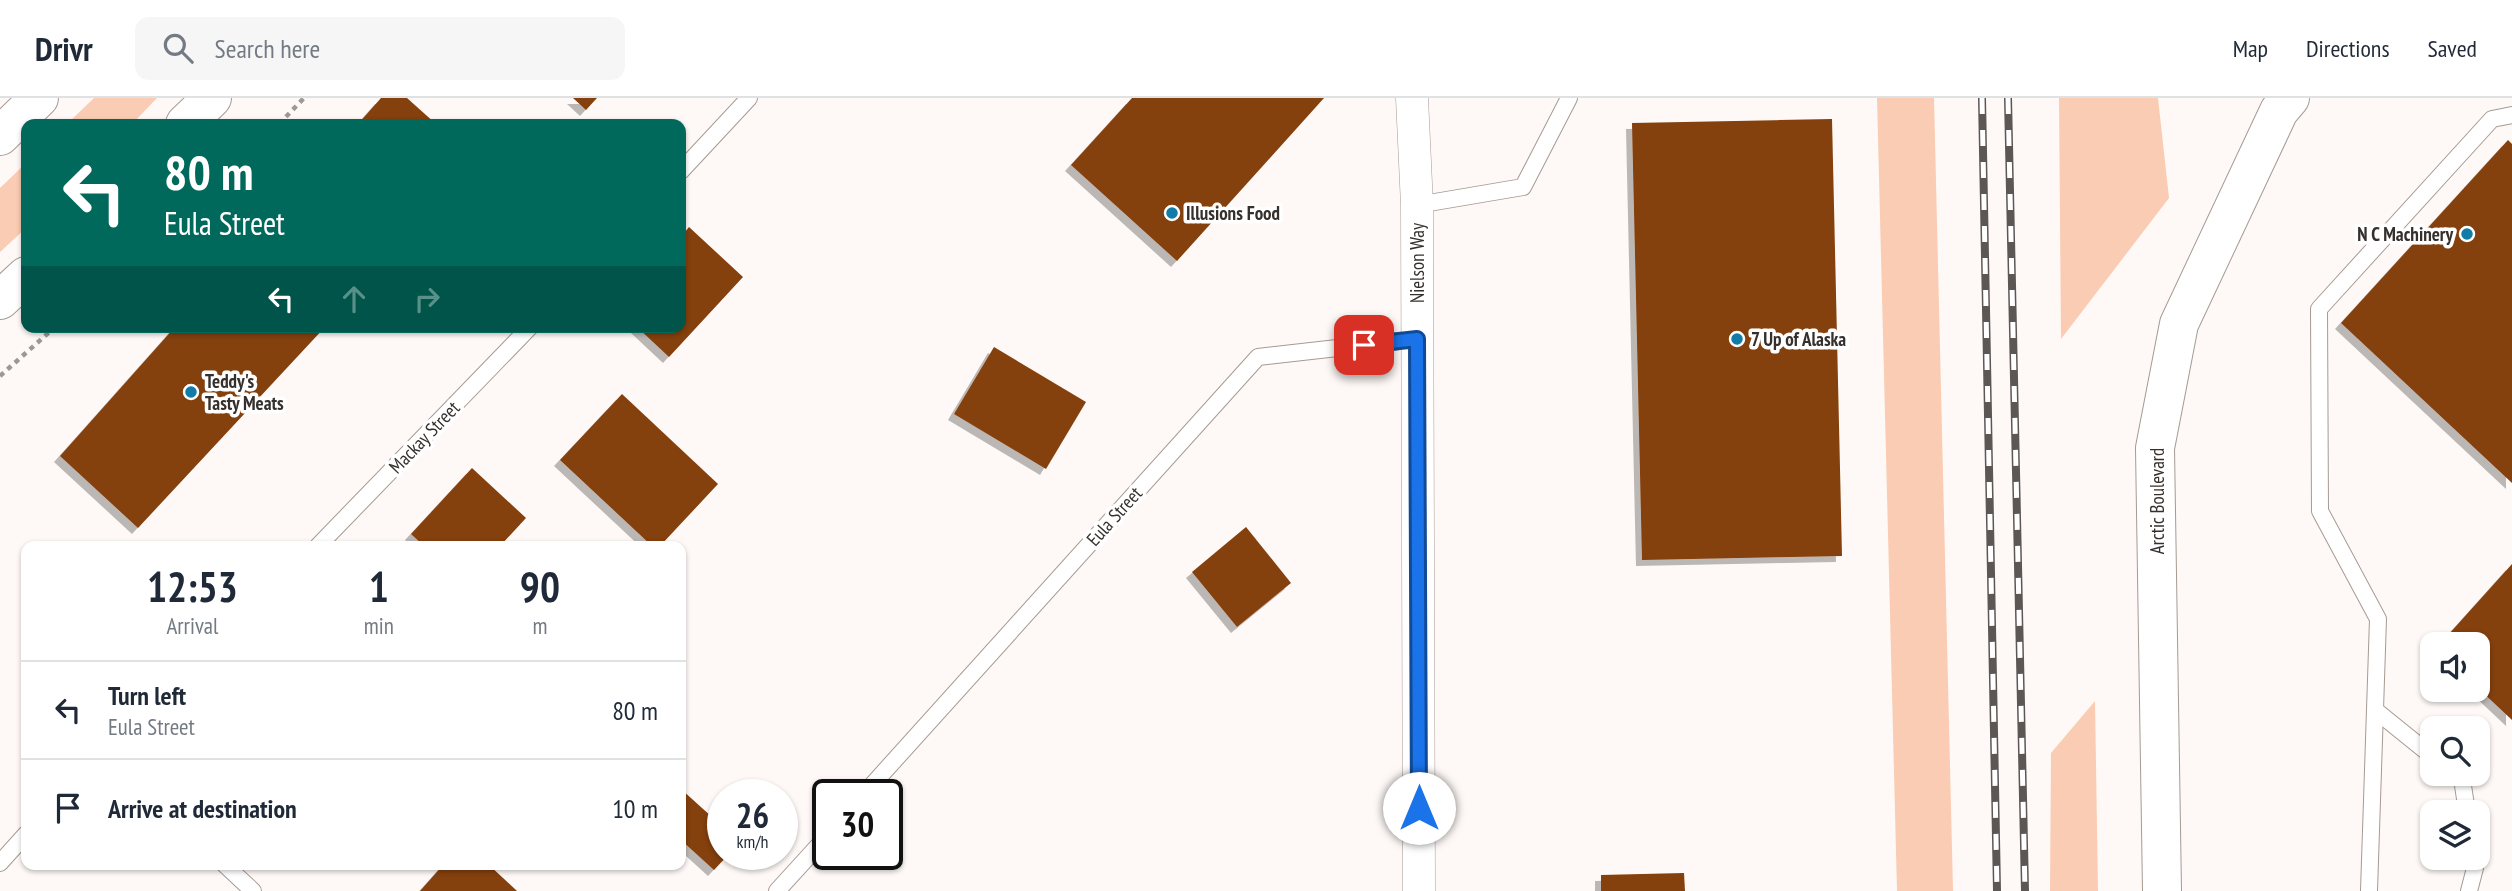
<!DOCTYPE html>
<html lang="en">
<head>
<meta charset="utf-8">
<style>
  body { margin:0; font-family:"PT Sans Narrow",sans-serif; background:#f6f6f7; color:#1f2937; height:100vh; display:flex; flex-direction:column; font-size:26px; white-space:nowrap }
  * { box-sizing:border-box; margin:0 }
  p { font-size:23px; color:#747a83 }
  .icon { flex:none; width:38px; height:38px; fill:none; stroke:currentColor; stroke-width:2; stroke-linecap:round; stroke-linejoin:round }
  .map { position:relative; flex:1; overflow:hidden }
  .drawer { position:absolute; left:21px; top:443px; width:665px; height:329px; display:flex; flex-direction:column; background:#fff; border-radius:14px; box-shadow:0 2px 5px #0004 }
  .drawer>* { flex:none }
  .banner { position:absolute; left:21px; top:21px; width:665px; height:214px; border-radius:14px; box-shadow:0 2px 5px #0004; background:#00695c; color:#fff; overflow:hidden }
  .controls { position:absolute; left:2420px; top:534px; display:grid; gap:14px }
  .controls a { display:grid; place-items:center; width:70px; height:70px; border-radius:14px; background:#fff; box-shadow:0 2px 5px #0004; font-size:35px }
  .speed { position:absolute; left:707px; top:681px; display:flex; gap:14px; font-size:35px; font-weight:700; text-align:center }
  .speed>* { display:grid; place-content:center; width:91px; height:91px; border-radius:50%; background:#fff; box-shadow:0 2px 5px #0004; line-height:1 }
  .speed small { font-size:18px; font-weight:400 }
  .speed .limit { border:4px solid #111; border-radius:10px; background:#fff; color:#111 }
  .pin { position:absolute; display:grid; place-items:center; width:60px; height:60px; color:#fff; margin:-30px; border-radius:14px; box-shadow:0 4px 10px #0006 }
  .me { position:absolute; width:77px; margin:-38px; rotate:0deg; stroke-linejoin:round; filter:drop-shadow(0 0 5px #0008) }
  .turn { display:flex; align-items:center; gap:24px; height:147px; padding:0 28px; font-size:32px }
  .turn .icon { width:91px; height:91px; stroke-width:2.5 }
  .turn b { display:block; font-size:49px; line-height:60px }
  .lanes { display:flex; align-items:center; height:66px; padding:0 28px; background:#0003; justify-content:center; gap:35px; direction:ltr }
  .lanes .off { opacity:.35 }
  .eta { display:flex; justify-content:space-evenly; align-items:center; height:119px; text-align:center }
  .eta b { font-size:42px; font-weight:800; line-height:49px }
  ul { padding:0; list-style:none }
  li { display:flex; align-items:center; gap:21px; height:98px; padding:0 28px; border-top:2px solid #e0e1e3 }
  li div { flex:1 }
  li b { display:block; font-size:26px }
  li em { font-style:normal }
  header { display:flex; align-items:center; gap:42px; box-sizing:border-box; height:98px; padding:0 35px; background:#fff; border-bottom:2px solid #e0e1e3 }
  header strong { font-size:33px }
  nav { display:flex; gap:38px; margin-inline-start:auto; font-size:24px }
  .search { width:490px; height:63px; background:#f6f6f7; display:flex; align-items:center; gap:18px; box-sizing:border-box; padding:0 24px; border-radius:14px; color:#747a83; font-size:26px }
  .map>svg:first-child { display:block }
</style>
</head>
<body>
<header>
<strong>Drivr</strong>
<div class="search"><svg class="icon" aria-label="search" viewBox="0 0 24 24"><circle cx="10" cy="10" r="6"/><path d="M15 15l6 6"/></svg>Search here</div>
<nav><a>Map</a><a>Directions</a><a>Saved</a></nav>
</header>
<div class="map">
<svg width="2512" height="793" viewBox="0 0 2512 793">
  <defs>
    <filter id="shadow"><feDropShadow dx="-6" dy="6" stdDeviation="0" flood-color="#0004"/></filter>
  </defs>
  <rect width="100%" height="100%" fill="#fef9f6"/>
  <g fill="#faccb3">
    <polygon points="94,0 157,0 132,26 67,26"/>
    <polygon points="1877,0 1934,0 1953,793 1897,793"/>
    <polygon points="2059,0 2158,0 2169,100 2061,241"/>
    <polygon points="26,65 26,130 0,154 0,90"/>
    <polygon points="2095,603 2098,793 2050,793 2051,655"/>
  </g>
  <g fill="#843f0c" filter="url(#shadow)">
    <polygon points="381,0 407,0 436,26 358,26"/>
    <polygon points="573,0 597,0 586,12"/>
    <polygon points="1132,0 1324,0 1177,163 1071,67"/>
    <polygon points="1832,21 1842,458 1642,462 1632,25"/>
    <polygon points="2508,42 2512,46 2512,385 2341,225"/>
    <polygon points="689,129 743,179 669,259 637,229 681,229 681,139"/>
    <polygon points="175,229 325,229 138,430 60,358"/>
    <polygon points="994,249 1086,304 1046,371 954,316"/>
    <polygon points="622,296 718,386 660,448 652,448 560,362"/>
    <polygon points="472,370 526,420 500,448 424,448 411,436"/>
    <polygon points="1246,429 1291,485 1237,529 1192,474"/>
    <polygon points="2512,466 2512,622 2478,590 2478,546 2440,546"/>
    <polygon points="681,691 723,729 723,756 729,756 714,772 681,742"/>
    <polygon points="444,766 488,766 517,793 420,793"/>
    <polygon points="1684,775 1685,793 1601,793 1601,777"/>
  </g>
  <g fill="none" stroke-linecap="round" stroke-linejoin="round">
    <g stroke="#a69a93" stroke-width="18">
      <g id="service">
        <polyline points="681,73 749,0"/>
        <polyline points="1417,107 1523,89 1569,0"/>
        <polyline points="318,448 530,229"/>
        <polyline points="2375,612 2432,658"/>
        <polyline points="2455,676 2462,681 2467,714"/>
        <polyline points="864,696 1258,259 1417,241"/>
        <polyline points="0,765 26,736"/>
        <polyline points="224,766 253,793"/>
        <polyline points="777,793 828,737"/>
        <polyline points="2369,793 2378,521 2320,413 2319,211 2492,21 2512,17"/>
        <polyline points="2469,793 2475,770 2474,760"/>
      </g>
    </g>
    <g stroke="#a69a93" stroke-width="33">
      <polyline id="minor" points="1412,0 1417,107 1419,793"/>
    </g>
    <g stroke="#a69a93" stroke-width="40">
      <polyline id="secondary" points="2162,793 2155,350 2179,226 2279,13 2290,0"/>
    </g>
    <g stroke="#a69a93" stroke-width="40">
      <g id="primary">
        <polyline points="185,26 212,0"/>
        <polyline points="0,38 39,0"/>
        <polyline points="0,202 26,178"/>
      </g>
    </g>
    <g stroke="#9d9895" stroke-width="4.5" stroke-dasharray="5 5" stroke-linecap="butt">
      <polyline points="279,26 304,0"/>
      <polyline points="0,278 55,229"/>
    </g>
    <use href="#service" stroke="#fff" stroke-width="16"/>
    <use href="#minor" stroke="#fff" stroke-width="32"/>
    <use href="#secondary" stroke="#fff" stroke-width="38"/>
    <use href="#primary" stroke="#fff" stroke-width="38"/>
    <g stroke="#5c5754" stroke-width="8">
      <g id="rail">
        <polyline points="1982,0 1997,793"/>
        <polyline points="2008,0 2025,793"/>
      </g>
    </g>
    <use href="#rail" stroke="#fff" stroke-width="5" stroke-dasharray="16" stroke-linecap="butt"/>
  </g>
  <g fill="none" stroke-linecap="round" stroke-linejoin="round">
    <g stroke="#114b97" stroke-width="18">
      <polyline id="route" points="1364,247 1417,241 1419,710"/>
    </g>
    <use href="#route" stroke="#1a73e8" stroke-width="12"/>
  </g>
  <g fill="#117ca6" stroke="#fff" stroke-width="2.5">
    <circle cx="1172" cy="115" r="7"/>
    <circle cx="2467" cy="136" r="7"/>
    <circle cx="1737" cy="241" r="7"/>
    <circle cx="191" cy="294" r="7"/>
  </g>
  <g text-anchor="middle" dominant-baseline="central" stroke-width="7" stroke-linejoin="round" paint-order="stroke">
    <g font-size="19" font-weight="bold" fill="#35302d" stroke="#fff" text-anchor="start">
      <text x="1186" y="115">Illusions Food</text>
      <text x="2453" y="136" text-anchor="end">N C Machinery</text>
      <text x="1751" y="241">7 Up of Alaska</text>
      <text x="205" y="283">Teddy's<tspan x="205" dy="22">Tasty Meats</tspan></text>
    </g>
    <g font-size="19" fill="#35302d" stroke="#fff">
      <text transform="translate(1417 165) rotate(-90)">Nielson Way</text>
      <text transform="translate(424 339) rotate(-46)">Mackay Street</text>
      <text transform="translate(2157 403) rotate(-90)">Arctic Boulevard</text>
      <text transform="translate(1114 418) rotate(-48)">Eula Street</text>
    </g>
  </g>
</svg>
<div class="controls">
<a><svg class="icon" aria-label="sound" viewBox="0 0 24 24"><path d="M4 9h4l5-4v14l-5-4H4zM17 9q2 3 0 6"/></svg></a>
<a><svg class="icon" aria-label="search" viewBox="0 0 24 24"><circle cx="10" cy="10" r="6"/><path d="M15 15l6 6"/></svg></a>
<a><svg class="icon" aria-label="layers" viewBox="0 0 24 24"><path d="M12 4l9 5-9 5-9-5zM3 14l9 5 9-5"/></svg></a>
</div>
<div class="speed"><div>26<small>km/h</small></div><div class="limit">30</div></div>
<div class="pin" style="left:1364px;top:247px;background:#d93025"><svg class="icon" aria-label="arrive" viewBox="0 0 24 24"><path d="M6 21V4h12l-3 4 3 4H6"/></svg></div>
<svg class="me" style="left:1419px;top:710px" viewBox="-20 -20 40 40"><circle r="19" fill="#fff"/><path d="M0-13L10 11 0 6-10 11z" fill="#1a73e8"/></svg>
<div class="banner">
<div class="turn"><svg class="icon" aria-label="left" viewBox="0 0 24 24"><path d="M17 20v-9H6M10 6l-5 5 5 5"/></svg><div><b>80 m</b>Eula Street</div></div>
<div class="lanes"><svg class="icon" aria-label="left" viewBox="0 0 24 24"><path d="M17 20v-9H6M10 6l-5 5 5 5"/></svg><svg class="icon off" aria-label="ahead" viewBox="0 0 24 24"><path d="M12 20V5M6 11l6-6 6 6"/></svg><svg class="icon off" aria-label="right" viewBox="0 0 24 24"><path d="M7 20v-9h11M14 6l5 5-5 5"/></svg></div>
</div>
<section class="drawer">
<div class="eta">
<div><b>12:53</b><p>Arrival</p></div>
<div><b>1</b><p>min</p></div>
<div><b>90</b><p>m</p></div>
</div>
<ul>
<li><svg class="icon" aria-label="left" viewBox="0 0 24 24"><path d="M17 20v-9H6M10 6l-5 5 5 5"/></svg><div><b>Turn left</b><p>Eula Street</p></div><em>80 m</em></li>
<li><svg class="icon" aria-label="arrive" viewBox="0 0 24 24"><path d="M6 21V4h12l-3 4 3 4H6"/></svg><div><b>Arrive at destination</b></div><em>10 m</em></li>
</ul>
</section>
</div>
</body>
</html>
